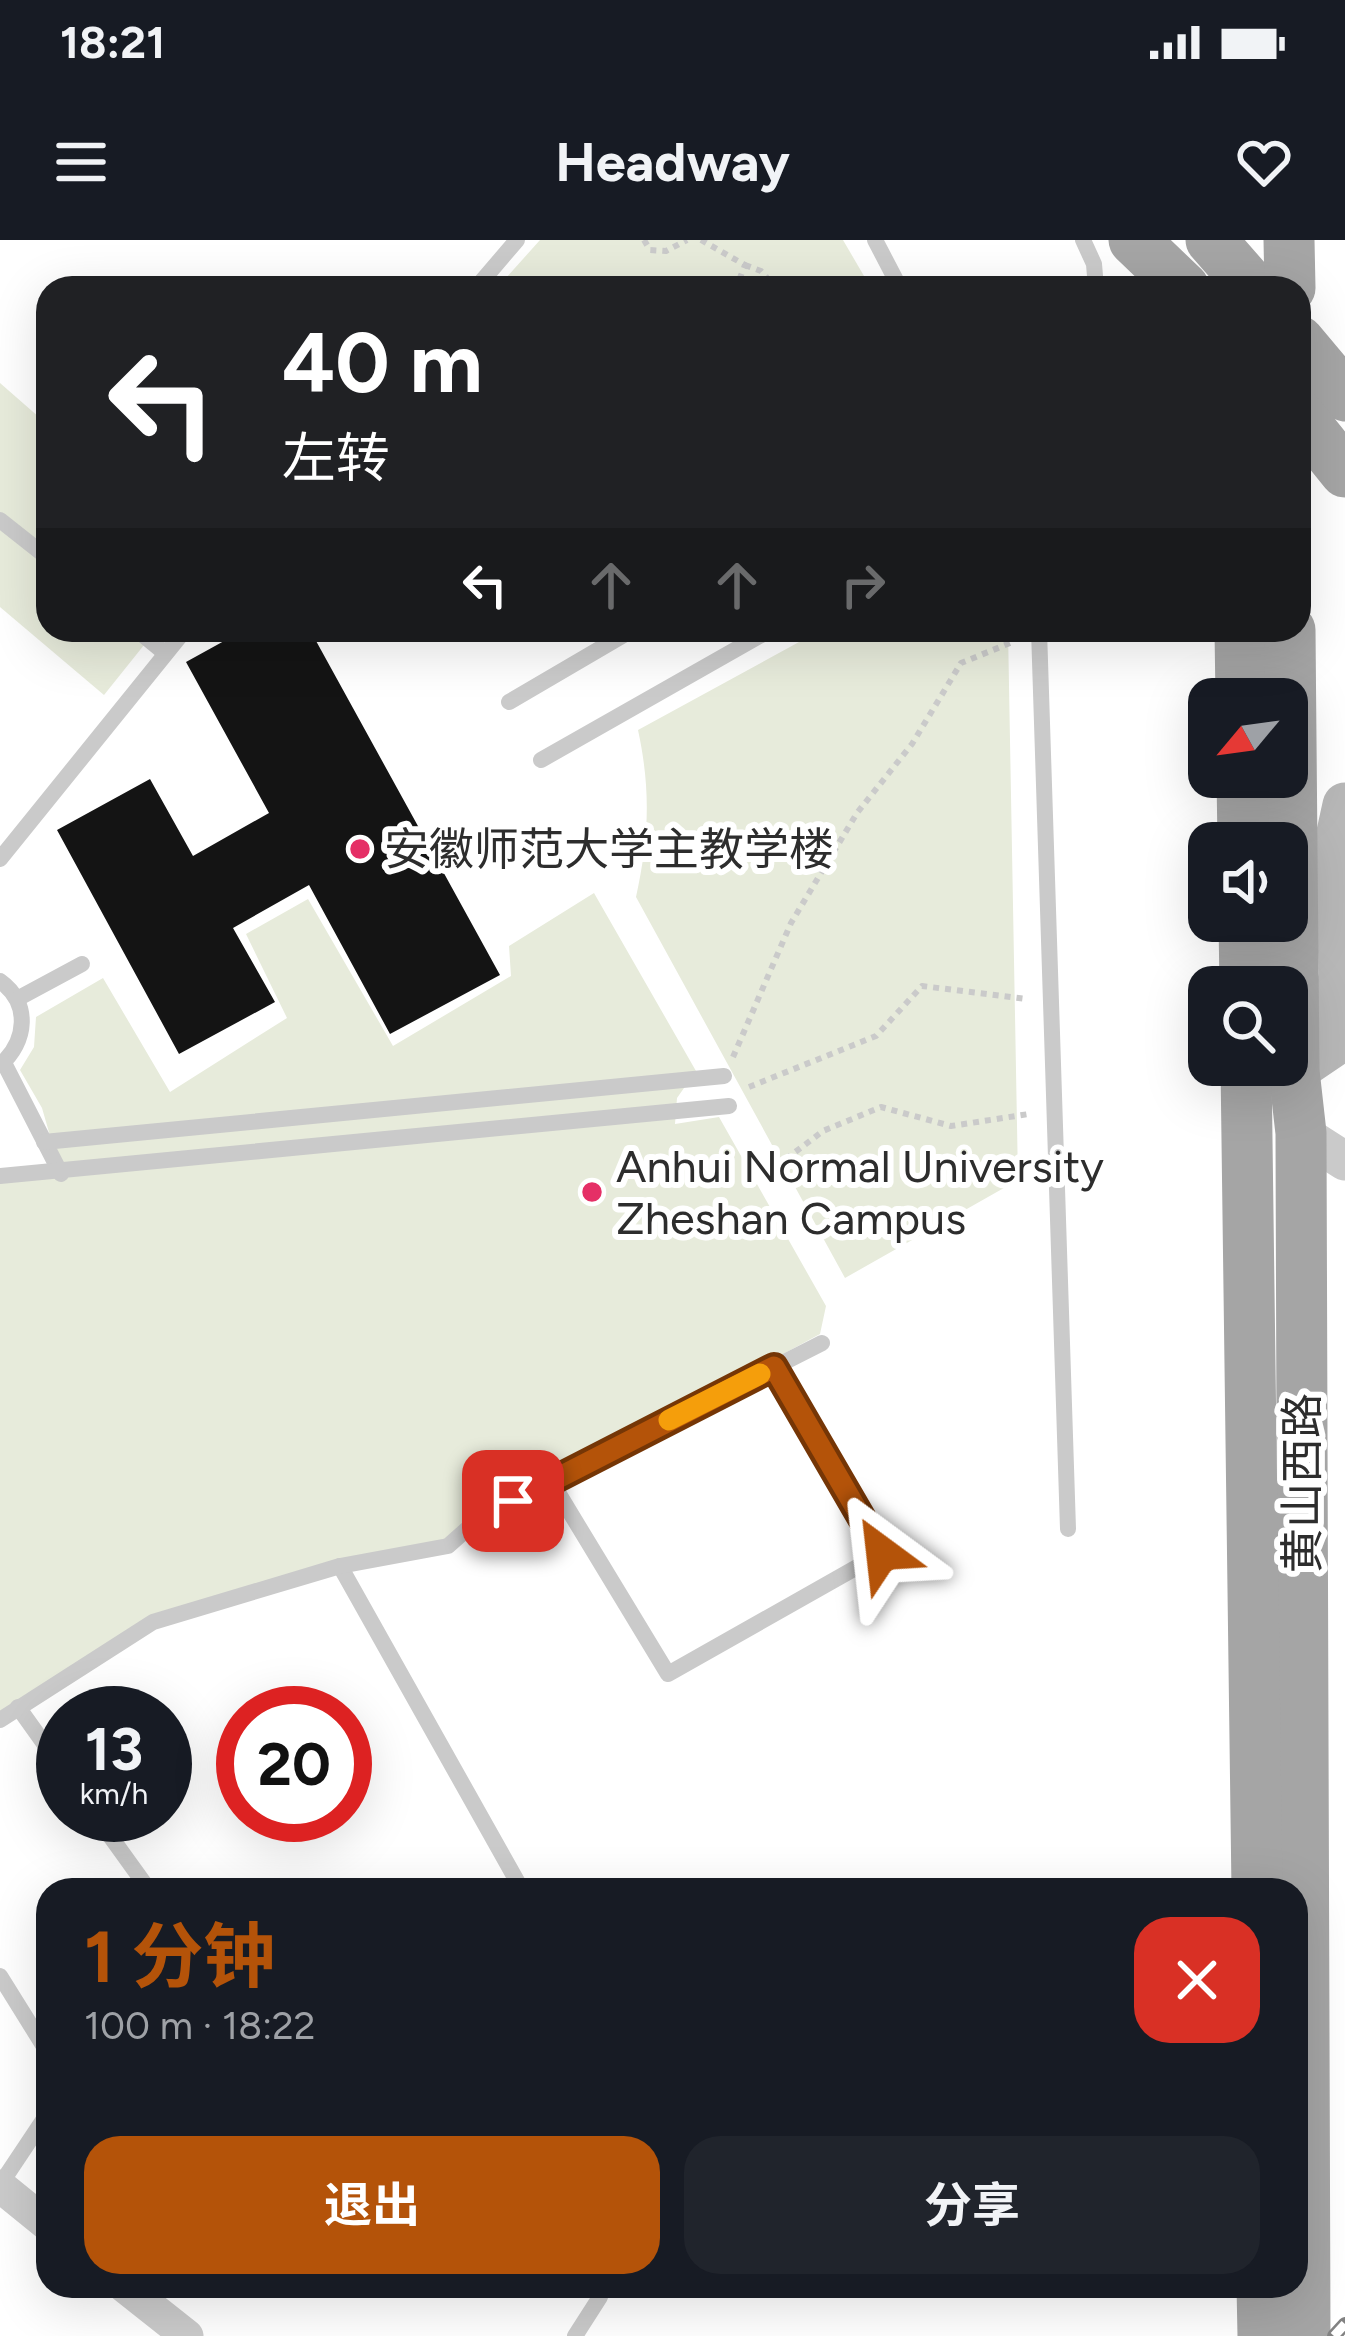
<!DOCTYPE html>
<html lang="zh">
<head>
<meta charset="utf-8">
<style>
  body { margin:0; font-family:Figtree,"Noto Sans SC",sans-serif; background:#20242c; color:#f1f3f6; height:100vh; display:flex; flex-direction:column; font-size:45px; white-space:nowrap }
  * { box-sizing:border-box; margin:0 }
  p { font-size:39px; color:#9ea1a6 }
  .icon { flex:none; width:66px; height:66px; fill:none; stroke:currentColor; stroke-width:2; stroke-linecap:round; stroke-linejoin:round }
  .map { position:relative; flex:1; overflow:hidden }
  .side { position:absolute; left:36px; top:1638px; width:1272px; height:420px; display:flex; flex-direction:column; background:#171b24; border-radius:36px; box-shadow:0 12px 48px #0002 }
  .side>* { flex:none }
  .guide { position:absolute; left:36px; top:36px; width:1275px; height:366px; border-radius:36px; box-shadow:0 12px 48px #0002; background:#202124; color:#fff; overflow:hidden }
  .needle { width:78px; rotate:241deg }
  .fabs { position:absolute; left:1188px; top:438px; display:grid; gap:24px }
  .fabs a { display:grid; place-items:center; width:120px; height:120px; border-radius:24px; background:#171b24; box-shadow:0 12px 48px #0002; font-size:60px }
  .speed { position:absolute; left:36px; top:1446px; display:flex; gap:24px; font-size:60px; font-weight:700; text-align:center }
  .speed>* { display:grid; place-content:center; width:156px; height:156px; border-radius:50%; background:#171b24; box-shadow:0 12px 48px #0002; line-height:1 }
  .speed small { font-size:30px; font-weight:400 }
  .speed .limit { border:18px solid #d22; background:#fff; color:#111 }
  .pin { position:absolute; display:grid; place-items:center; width:102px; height:102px; color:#fff; margin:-51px; border-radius:24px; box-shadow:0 6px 18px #0006 }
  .me { position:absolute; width:132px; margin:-66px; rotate:330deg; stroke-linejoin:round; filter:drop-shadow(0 0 9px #0008) }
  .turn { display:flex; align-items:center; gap:42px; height:252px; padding:0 48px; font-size:54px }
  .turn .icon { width:156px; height:156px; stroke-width:2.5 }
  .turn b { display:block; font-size:84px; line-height:102px }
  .lanes { display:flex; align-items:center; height:114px; padding:0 48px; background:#0003; justify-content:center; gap:60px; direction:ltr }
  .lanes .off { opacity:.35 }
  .round { display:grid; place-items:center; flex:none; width:126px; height:126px; border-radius:36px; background:#20242c }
  .headline { display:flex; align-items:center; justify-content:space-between; height:204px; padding:0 48px }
  h1 { font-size:72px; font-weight:700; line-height:90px; color:#b45309 }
  .button { display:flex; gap:24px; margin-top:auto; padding:24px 48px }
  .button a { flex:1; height:138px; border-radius:36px; background:#b45309; color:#fff; font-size:48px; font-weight:700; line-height:138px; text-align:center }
  .button a+a { background:#20242c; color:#f1f3f6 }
  .status { display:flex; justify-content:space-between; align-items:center; height:84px; padding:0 60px; background:#171b24; direction:ltr }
  .status svg { height:33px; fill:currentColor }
  header { display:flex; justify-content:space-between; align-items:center; height:156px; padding:0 48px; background:#171b24; font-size:54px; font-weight:700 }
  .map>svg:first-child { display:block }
</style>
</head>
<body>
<div class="status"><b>18:21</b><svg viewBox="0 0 49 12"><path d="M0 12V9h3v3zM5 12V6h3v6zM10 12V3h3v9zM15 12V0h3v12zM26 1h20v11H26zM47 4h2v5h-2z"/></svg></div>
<header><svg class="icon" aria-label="menu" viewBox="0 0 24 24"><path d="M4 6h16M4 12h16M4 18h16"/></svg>Headway<svg class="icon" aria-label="heart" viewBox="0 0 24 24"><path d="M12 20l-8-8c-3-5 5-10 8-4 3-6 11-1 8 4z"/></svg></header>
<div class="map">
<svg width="1345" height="2096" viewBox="0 0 1345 2096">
  <rect width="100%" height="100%" fill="#fff"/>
  <g fill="#e7ebdb">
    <polygon points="540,0 843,0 871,48 497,48"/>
    <polygon points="0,143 48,185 48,390 156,390 104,455 0,367"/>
    <path d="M821 390H1008L1018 940 845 1038 636 657C649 598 651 550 638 490Z"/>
    <polygon points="594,653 696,831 677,858 675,884 719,877 826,1066 820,1094 475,1282 448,1306 153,1382 0,1486 0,936 61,934 42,868 20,830 34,807 36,777 103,738 170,852 287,778 246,694 308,659 393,806 511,736 509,706"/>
  </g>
  <polygon fill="#141414" points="244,390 310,390 500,735 390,794 309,645 233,688 275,762 179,814 57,590 150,539 193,616 269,573 186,422"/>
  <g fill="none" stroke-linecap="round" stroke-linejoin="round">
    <g stroke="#cacaca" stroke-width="6" stroke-dasharray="6 6" stroke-linecap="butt">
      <polyline points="644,0 650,10 666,11 687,0"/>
      <polyline points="701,0 745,25 736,48"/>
      <polyline points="745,25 761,31 776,48"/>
      <polyline points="733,817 791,683 857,573 912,504 961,423 1015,401"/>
      <polyline points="749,847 876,796 922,746 1027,759"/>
      <polyline points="786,919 823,891 881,867 951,886 1029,874"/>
    </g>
    <g stroke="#cacaca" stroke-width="16">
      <polyline points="875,0 900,48"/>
      <polyline points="1083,0 1094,24 1096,48"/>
      <polyline points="476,48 517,0"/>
      <polyline points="0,280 48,318"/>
      <polyline points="137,390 165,413"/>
      <polyline points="1039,390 1068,1289"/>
      <polyline points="509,462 632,390"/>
      <polyline points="541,520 770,390"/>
      <polyline points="0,619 185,390"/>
      <path d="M0 741C31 763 27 802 0 825"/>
      <polyline points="17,759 82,724"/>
      <polyline points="4,823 61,934"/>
      <polyline points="44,902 724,836"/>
      <polyline points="0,936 729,866"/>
      <polyline points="551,1241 668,1434 882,1313 774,1127"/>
      <polyline points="340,1326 522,1650"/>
      <polyline points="18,1467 63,1530"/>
      <polyline points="0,1480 153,1382 340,1326 448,1306 475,1282 551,1241 822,1103"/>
      <polyline points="95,1575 149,1650"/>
      <polyline points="0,1736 48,1813"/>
      <polyline points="0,1945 48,1873"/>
      <polyline points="575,2096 600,2057 597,2046"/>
    </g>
    <g stroke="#cacaca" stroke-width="33">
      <polyline points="0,1946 48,1985"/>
      <polyline points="124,2046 187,2096"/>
    </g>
    <polyline stroke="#cacaca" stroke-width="39" points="1301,893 1345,921"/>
    <polyline stroke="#b7b7b7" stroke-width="45" points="1294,831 1331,806 1341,735 1338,597 1345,565"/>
    <g stroke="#a5a5a5" stroke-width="51">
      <polyline points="1134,0 1184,48"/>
      <polyline points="1211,0 1253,48"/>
      <polyline points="1289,0 1290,48"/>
      <polyline points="1299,101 1345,156"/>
      <polyline points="1299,175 1345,232"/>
      <polyline points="1240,390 1241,459"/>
      <polyline points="1290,390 1294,831 1301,893 1305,2096"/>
      <polyline points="1242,537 1243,603"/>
      <polyline points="1244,681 1245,747"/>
      <polyline points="1246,825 1257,1650"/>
      <polyline points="1262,2046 1263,2096"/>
    </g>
    <g stroke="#828282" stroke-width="14">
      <polyline id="rail" points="1334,2096 1345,2084"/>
    </g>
    <use href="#rail" stroke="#fff" stroke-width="9" stroke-dasharray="27" stroke-linecap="butt"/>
  </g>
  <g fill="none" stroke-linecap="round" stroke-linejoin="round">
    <g stroke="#753606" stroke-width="30">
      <polyline id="route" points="513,1261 774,1127 882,1313"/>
    </g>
    <use href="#route" stroke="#b45309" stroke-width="21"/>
    <polyline stroke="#f59e0b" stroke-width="21" points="669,1180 760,1134"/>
  </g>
  <g fill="#e52f66" stroke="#fff" stroke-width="4.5">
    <circle cx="360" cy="609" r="12"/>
    <circle cx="592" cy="952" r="12"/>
  </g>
  <g text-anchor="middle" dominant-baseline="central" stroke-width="12" stroke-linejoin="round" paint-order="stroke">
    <g font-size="45" fill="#2d2d2d" stroke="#fff" text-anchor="start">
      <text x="384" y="609">安徽师范大学主教学楼</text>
      <text x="616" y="926">Anhui Normal University<tspan x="616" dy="52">Zheshan Campus</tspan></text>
    </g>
    <g font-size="45" fill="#2d2d2d" stroke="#fff">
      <text transform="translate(1302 1243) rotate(-90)">黄山西路</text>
    </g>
  </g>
</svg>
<div class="fabs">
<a><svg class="needle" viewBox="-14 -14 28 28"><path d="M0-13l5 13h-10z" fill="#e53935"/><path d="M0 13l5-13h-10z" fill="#9ea1a6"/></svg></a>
<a><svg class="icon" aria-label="sound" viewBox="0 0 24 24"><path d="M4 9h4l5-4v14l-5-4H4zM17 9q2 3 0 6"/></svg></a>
<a><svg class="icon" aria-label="search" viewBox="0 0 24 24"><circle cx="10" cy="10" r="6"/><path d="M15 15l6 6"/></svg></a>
</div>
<div class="speed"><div>13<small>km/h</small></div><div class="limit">20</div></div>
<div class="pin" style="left:513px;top:1261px;background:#d93025"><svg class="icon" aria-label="arrive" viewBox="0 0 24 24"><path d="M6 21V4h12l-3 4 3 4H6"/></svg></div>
<svg class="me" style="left:882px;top:1313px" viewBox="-20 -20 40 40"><path d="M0-17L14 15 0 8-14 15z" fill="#b45309" stroke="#fff" stroke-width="4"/></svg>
<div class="guide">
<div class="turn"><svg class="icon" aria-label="left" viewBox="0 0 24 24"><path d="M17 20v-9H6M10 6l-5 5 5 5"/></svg><div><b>40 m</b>左转</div></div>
<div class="lanes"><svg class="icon" aria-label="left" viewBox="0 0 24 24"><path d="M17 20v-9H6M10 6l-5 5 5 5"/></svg><svg class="icon off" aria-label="ahead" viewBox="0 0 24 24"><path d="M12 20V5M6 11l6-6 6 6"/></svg><svg class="icon off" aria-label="ahead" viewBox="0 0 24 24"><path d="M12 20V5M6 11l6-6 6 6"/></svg><svg class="icon off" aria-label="right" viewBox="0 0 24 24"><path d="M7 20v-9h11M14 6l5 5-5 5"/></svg></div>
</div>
<section class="side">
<div class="headline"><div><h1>1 分钟</h1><p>100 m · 18:22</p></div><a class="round" style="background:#d93025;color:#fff"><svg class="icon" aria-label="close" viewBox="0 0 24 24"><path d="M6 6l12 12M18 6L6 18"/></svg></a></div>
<div class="button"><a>退出</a><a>分享</a></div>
</section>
</div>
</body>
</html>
